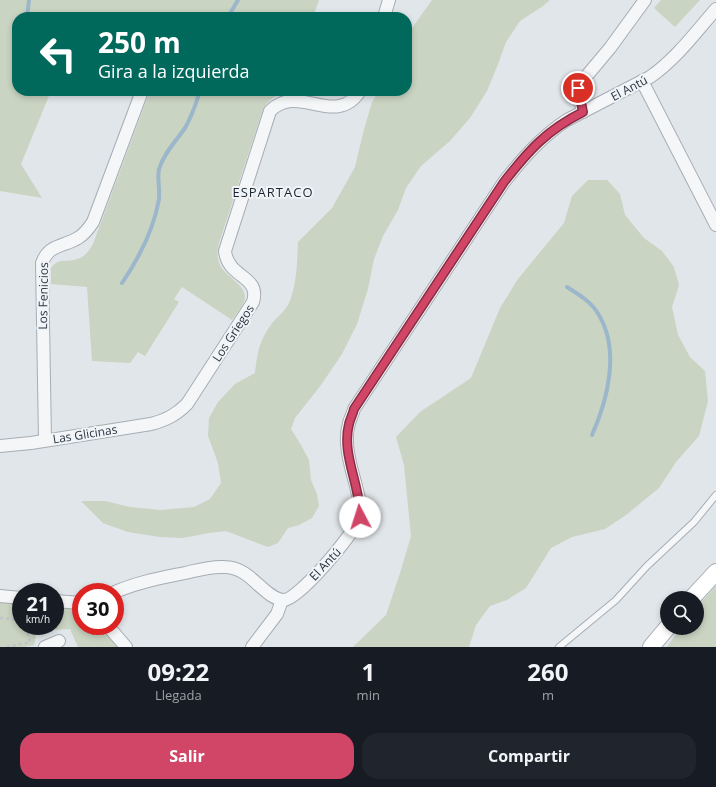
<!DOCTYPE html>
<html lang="es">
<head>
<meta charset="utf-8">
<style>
  body { margin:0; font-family:"Open Sans",sans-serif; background:#20242c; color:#f1f3f6; height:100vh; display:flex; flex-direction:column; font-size:15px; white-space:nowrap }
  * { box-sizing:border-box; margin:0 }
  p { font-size:13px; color:#9ea1a6 }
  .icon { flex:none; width:22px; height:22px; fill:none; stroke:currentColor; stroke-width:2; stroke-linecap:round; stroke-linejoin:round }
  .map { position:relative; height:647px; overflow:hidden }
  .details { display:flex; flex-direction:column; background:#171b24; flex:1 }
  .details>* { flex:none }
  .guide { position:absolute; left:12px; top:12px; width:400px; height:84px; border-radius:16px; box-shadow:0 2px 6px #0003; background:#00695c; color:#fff; overflow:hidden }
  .buttons { position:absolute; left:660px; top:591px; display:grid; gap:8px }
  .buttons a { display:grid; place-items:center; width:44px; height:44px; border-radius:50%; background:#171b24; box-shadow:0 2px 6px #0003; font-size:20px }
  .speed { position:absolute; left:12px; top:583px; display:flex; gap:8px; font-size:20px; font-weight:700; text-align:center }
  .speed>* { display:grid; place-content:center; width:52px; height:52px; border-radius:50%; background:#171b24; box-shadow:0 2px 6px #0003; line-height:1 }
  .speed small { font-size:10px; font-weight:400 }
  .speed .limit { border:6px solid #d22; background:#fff; color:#111 }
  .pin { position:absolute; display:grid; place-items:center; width:34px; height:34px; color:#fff; margin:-17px; border:2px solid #fff; border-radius:50%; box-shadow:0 1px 4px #0007 }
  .me { position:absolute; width:44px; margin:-22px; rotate:355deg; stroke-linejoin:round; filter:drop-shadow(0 0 3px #0008) }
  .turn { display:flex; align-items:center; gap:14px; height:84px; padding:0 20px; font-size:18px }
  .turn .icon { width:52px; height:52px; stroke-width:2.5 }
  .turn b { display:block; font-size:28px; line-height:34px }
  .eta { display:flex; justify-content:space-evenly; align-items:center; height:68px; text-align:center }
  .eta b { font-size:24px; font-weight:700; line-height:28px }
  .cta { display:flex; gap:8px; margin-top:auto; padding:8px 20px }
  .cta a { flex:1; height:46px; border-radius:16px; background:#d14567; color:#fff; font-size:16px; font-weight:700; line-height:46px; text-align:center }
  .cta a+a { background:#20242c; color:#f1f3f6 }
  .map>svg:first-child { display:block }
</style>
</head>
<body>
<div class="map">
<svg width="716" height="647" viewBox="0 0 716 647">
  <rect width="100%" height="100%" fill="#e1e6ea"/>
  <g fill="#c9d4c2">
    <polygon points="0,0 319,0 313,17 17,17 17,91 51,91 21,164 42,198 0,191"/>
    <path d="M432 0H550L543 6 520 21 506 42 498 64 487 91 470 118 450 141 421 166 406 188 398 210 383 236 374 259 368 289 357 324 342 354 321 385 295 418 291 429 301 445 309 460 311 480 317 494 319 506 312 518 299 525 288 528 278 543 268 547 226 531 209 533 183 538 160 537 128 532 103 523 81 501H105L130 507 161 510 194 507 210 499 221 483 218 463 208 436 209 418 218 402 235 384 255 373C258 350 259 341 273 322 278 316 286 310 289 303 297 284 297 263 298 242L332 208 355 167 363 133 372 102 379 91H407V35Z"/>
    <polygon points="661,0 700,0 675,27 654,8"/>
    <path d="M150 91H289L288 93C276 94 269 99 263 109L219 243C217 250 217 258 220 265 225 277 250 286 244 302 241 308 236 314 232 320L182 287 174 299 179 302 145 356 138 352 130 363 92 361 87 287 51 284V268C59 257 67 263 77 259 85 257 89 251 93 244Z"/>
    <polygon points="588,180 607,180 620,194 625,215 644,238 662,251 674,267 679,285 672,307 678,335 690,357 705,371 708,401 699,436 676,462 659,488 626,515 605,529 572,537 551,548 526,588 507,600 490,606 476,625 469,647 353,647 386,615 401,570 411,536 404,465 396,437 420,412 471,378 500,308 518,279 564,223 572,196"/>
    <polygon points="716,586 716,647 667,647 680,628 697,628 697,607"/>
    <polygon points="0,601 21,603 21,626 55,626 55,606 81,608 81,626 101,626 119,647 78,647 70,629 37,631 34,645 25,647 0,647"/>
  </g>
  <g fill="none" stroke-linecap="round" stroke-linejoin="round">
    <g stroke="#9cb7cb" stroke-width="4">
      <polyline points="27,17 29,0"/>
      <polyline points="228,17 238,0"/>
      <polyline points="14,73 17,66"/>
      <path d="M122 283C139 258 154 229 159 199 160 190 157 177 159 169 164 153 176 141 185 128 192 116 196 104 200 91"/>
      <path d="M567 287C578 294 590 301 597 312 621 348 608 399 592 435"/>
    </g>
    <g stroke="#a6adb4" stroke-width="8">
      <polyline id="lane" points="559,647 616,600 647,566 694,522 716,495"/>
    </g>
    <g stroke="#a6adb4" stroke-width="14">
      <g id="street">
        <polyline points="384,17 389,0"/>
        <polyline points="642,81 716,225"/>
        <polyline points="583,112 578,91 579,85 610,48 645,0"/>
        <path d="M45 440 42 263C49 244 63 247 78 238 85 234 89 228 93 222L142 91"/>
        <path d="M0 446 31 443 151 424C166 420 176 415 187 404L253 302C261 275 228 279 225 251L270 111C299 82 335 129 360 91"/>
        <path d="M115 592C138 582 161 578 185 573 198 570 211 566 224 567 231 567 238 569 244 573 256 580 270 600 284 600 299 599 353 535 359 519 363 509 358 496 356 486 351 467 343 443 349 423 350 419 353 414 354 409L504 182C523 158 541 137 567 120L650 77C676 59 695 33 716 9"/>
        <polyline points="0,596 21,598"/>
        <polyline points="55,601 81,603"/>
        <polyline points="108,626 126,647"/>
        <polyline points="45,647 59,641"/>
        <polyline points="252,647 277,614 282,600"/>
      </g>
    </g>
    <g stroke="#a6adb4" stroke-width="18">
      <g id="secondary">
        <polyline points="692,598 716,572"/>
        <polyline points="651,647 667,628"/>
      </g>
    </g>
    <g stroke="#bfc4c9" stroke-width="2.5" stroke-dasharray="3 3" stroke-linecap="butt">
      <polyline points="0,618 21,620"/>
      <polyline points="7,647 30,642 26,626"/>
    </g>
    <use href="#lane" stroke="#f4f6f8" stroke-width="6"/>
    <use href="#street" stroke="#f4f6f8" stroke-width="12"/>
    <use href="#secondary" stroke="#fff" stroke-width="16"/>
  </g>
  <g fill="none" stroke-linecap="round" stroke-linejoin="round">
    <g stroke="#882d43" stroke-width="10">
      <path id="route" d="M360 517C361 486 341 455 349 424 350 419 353 414 354 409L504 182C529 150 547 130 583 112L578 88"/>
    </g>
    <use href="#route" stroke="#d14567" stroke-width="7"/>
  </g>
  <g text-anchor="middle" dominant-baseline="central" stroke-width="4" stroke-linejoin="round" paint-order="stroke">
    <g font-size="12" fill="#293542" stroke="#f1f4f7">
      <text transform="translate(629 88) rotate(-28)">El Antú</text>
      <text transform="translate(43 296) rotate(-89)">Los Fenicios</text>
      <text transform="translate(233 333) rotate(-57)">Los Griegos</text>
      <text transform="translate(85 434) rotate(-9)">Las Glicinas</text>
      <text transform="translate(325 564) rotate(-47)">El Antú</text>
    </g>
    <g font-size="13" letter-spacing="1" fill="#1b2633" stroke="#f1f4f7">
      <text x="273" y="192">ESPARTACO</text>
    </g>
  </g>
</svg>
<div class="buttons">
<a><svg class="icon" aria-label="search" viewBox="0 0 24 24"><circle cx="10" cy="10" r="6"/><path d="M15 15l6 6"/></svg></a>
</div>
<div class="speed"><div>21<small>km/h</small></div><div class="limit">30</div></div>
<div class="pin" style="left:578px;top:88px;background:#d93025"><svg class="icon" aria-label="arrive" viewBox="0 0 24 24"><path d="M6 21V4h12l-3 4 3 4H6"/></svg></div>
<svg class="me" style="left:360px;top:517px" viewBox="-20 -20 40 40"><circle r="19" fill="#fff"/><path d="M0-13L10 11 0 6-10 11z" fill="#d14567"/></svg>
<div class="guide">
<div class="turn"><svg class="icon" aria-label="left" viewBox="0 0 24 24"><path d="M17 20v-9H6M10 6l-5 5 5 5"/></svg><div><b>250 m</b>Gira a la izquierda</div></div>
</div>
</div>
<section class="details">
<div class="eta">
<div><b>09:22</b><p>Llegada</p></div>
<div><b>1</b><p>min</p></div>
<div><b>260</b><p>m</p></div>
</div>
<div class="cta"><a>Salir</a><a>Compartir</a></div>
</section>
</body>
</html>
